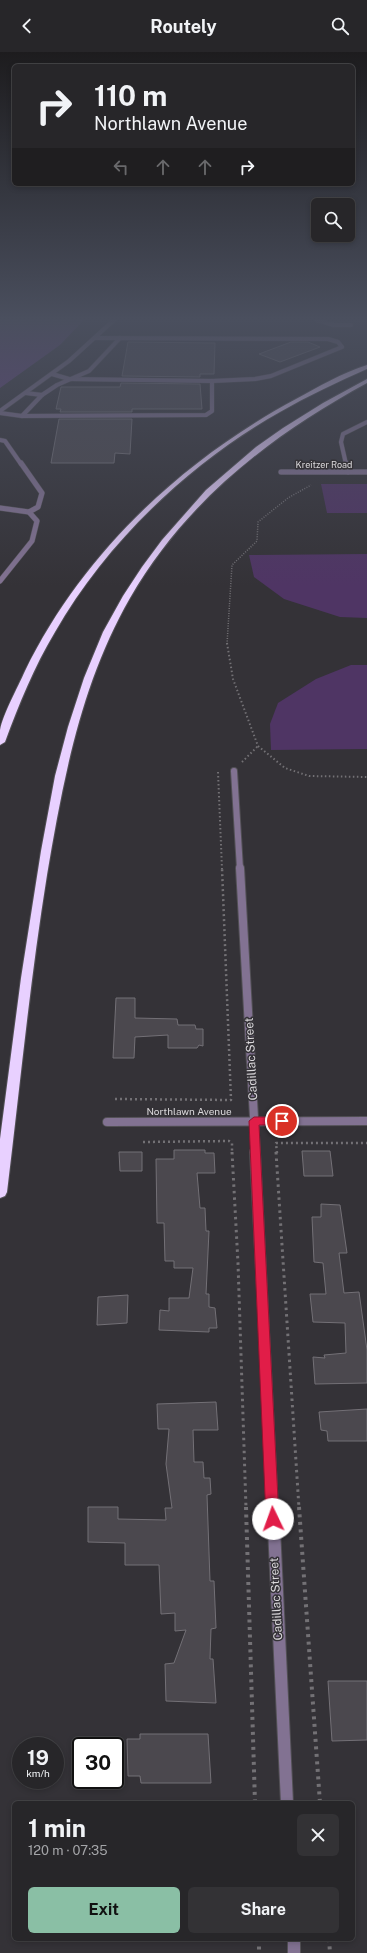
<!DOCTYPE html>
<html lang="en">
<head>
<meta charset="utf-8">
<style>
  body { margin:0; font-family:"Public Sans",sans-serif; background:#333235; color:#f1f3f6; height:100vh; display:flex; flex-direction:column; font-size:15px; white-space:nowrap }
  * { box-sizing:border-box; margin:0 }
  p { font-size:13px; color:#a4a5a8 }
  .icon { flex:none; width:22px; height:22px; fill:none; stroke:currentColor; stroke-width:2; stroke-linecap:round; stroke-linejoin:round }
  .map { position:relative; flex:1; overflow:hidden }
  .drawer { position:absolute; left:12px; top:1749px; width:343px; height:140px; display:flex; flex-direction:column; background:#272629; border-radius:6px; box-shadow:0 2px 6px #0003,0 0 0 1px #434346 }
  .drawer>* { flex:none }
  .top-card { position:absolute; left:12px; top:12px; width:343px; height:122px; border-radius:6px; box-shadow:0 2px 6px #0003,0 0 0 1px #434346; background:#272629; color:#f1f3f6; overflow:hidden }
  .controls { position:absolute; left:311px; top:146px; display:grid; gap:8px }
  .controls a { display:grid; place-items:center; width:44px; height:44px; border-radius:6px; background:#272629; box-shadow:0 2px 6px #0003,0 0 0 1px #434346; font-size:20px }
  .speed { position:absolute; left:12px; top:1685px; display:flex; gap:8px; font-size:20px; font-weight:700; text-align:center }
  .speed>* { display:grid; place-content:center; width:52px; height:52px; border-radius:50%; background:#272629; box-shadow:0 2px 6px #0003,0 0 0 1px #434346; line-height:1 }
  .speed small { font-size:10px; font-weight:400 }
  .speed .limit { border:2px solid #111; border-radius:6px; background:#fff; color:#111 }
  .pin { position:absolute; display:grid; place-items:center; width:34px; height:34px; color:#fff; margin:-17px; border:2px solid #fff; border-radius:50%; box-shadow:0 1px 4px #0007 }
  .me { position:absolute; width:44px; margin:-22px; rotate:357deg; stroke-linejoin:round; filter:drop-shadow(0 0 3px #0008) }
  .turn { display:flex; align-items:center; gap:14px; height:84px; padding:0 16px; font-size:18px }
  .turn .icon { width:52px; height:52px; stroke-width:2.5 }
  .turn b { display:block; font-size:28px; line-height:34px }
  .lanes { display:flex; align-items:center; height:38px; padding:0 16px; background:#0003; justify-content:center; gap:20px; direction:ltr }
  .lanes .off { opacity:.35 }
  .round { display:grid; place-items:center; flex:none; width:42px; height:42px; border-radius:6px; background:#333235 }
  .summary { display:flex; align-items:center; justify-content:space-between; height:68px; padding:0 16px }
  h1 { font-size:24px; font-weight:700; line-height:30px }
  .action { display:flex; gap:8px; margin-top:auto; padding:8px 16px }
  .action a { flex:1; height:46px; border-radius:6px; background:#8abfa5; color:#111; font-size:16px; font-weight:700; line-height:46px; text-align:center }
  .action a+a { background:#333235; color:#f1f3f6 }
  header { display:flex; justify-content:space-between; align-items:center; height:52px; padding:0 16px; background:#272629; font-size:18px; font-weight:700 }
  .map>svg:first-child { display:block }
</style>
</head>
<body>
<header><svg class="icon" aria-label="back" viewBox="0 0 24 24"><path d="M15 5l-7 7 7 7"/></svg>Routely<svg class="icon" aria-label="search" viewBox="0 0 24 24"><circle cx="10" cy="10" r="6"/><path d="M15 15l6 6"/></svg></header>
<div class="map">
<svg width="367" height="1901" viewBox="0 0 367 1901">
  <rect width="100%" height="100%" fill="#343237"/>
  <g fill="#4f3564">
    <polygon points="321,432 367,432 367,461 327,461"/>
    <polygon points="367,502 367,566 340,565 284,547 254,525 249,503"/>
    <polygon points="351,613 367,613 367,697 271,698 270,672 278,651 316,627"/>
  </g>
  <polygon fill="#664084" points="0,268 84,268 60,293 0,336"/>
  <g fill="#4b484e" stroke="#737076">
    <polygon points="128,290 215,291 214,322 200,322 200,325 122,324"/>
    <polygon points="291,290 308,290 320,295 280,310 259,302"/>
    <polygon points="121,331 200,332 202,357 132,357 132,360 60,360 61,357 56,357 61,335 120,335"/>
    <polygon points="59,367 132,367 130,402 115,401 114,411 51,411"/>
    <polygon points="116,946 135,946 135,966 177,967 178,973 195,973 196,977 203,977 203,994 199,993 197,996 168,996 168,983 135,985 134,1006 113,1006"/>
    <polygon points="174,1098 205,1098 205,1101 214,1101 215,1121 197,1121 200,1156 205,1156 206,1179 209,1179 206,1242 209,1242 209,1255 215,1256 217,1276 209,1276 209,1280 159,1278 160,1258 169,1259 169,1246 189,1246 193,1216 174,1216 174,1209 165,1209 164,1171 157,1171 156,1107 174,1107"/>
    <polygon points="302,1099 330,1099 333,1124 304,1124"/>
    <polygon points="119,1100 142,1100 142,1119 120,1119"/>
    <polygon points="321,1152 340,1153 347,1201 339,1201 344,1241 359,1240 367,1298 367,1331 315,1332 313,1305 325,1306 324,1303 346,1301 345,1271 313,1270 310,1242 326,1242 323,1211 314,1210 312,1165 321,1165"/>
    <polygon points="128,1243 127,1271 97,1273 98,1245"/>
    <polygon points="216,1350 218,1378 193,1378 194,1410 203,1410 204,1426 210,1426 211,1442 207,1443 210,1529 214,1529 216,1576 211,1577 210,1607 213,1607 216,1651 166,1649 165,1612 174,1611 186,1578 175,1579 175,1561 161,1562 159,1513 125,1513 125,1491 88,1490 88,1455 118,1455 118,1467 166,1468 165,1456 172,1456 166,1412 169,1377 158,1377 157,1352"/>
    <polygon points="367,1357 367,1389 328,1389 327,1379 321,1378 319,1360"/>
    <polygon points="328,1629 367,1629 367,1688 332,1689"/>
    <polygon points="140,1682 208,1682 211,1731 141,1731 140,1724 128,1724 127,1687 140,1687"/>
  </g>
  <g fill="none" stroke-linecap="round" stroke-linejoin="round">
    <g stroke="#525055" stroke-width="5">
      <g id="service-far1">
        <polyline points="317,268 334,273 351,273"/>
        <polyline points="52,322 69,327 212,329 255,327 271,324 342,295 338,290 328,287 95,286"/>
        <polyline points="42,343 57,333 89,319 120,286"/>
        <polyline points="0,361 22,364 42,343 26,341"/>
        <polyline points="22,364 206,363 212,359 212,329"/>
        <polyline points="0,388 5,389 21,412"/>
        <polyline points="346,412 341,390 343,382 367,370"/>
      </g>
    </g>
    <g stroke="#525055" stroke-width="6">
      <g id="service">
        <polyline points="346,411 348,420"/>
        <polyline points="0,456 29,460 38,455 42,441 21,411"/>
        <polyline points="0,529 32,489 37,469 29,460"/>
      </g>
    </g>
    <g stroke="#525055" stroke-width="6">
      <polyline id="minor-far4" points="281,420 367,420"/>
    </g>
    <g stroke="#525055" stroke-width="8">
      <polyline id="minor-far3" points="234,719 240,817"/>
    </g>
    <g stroke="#525055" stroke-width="10">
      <g id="minor-far2">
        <polyline points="240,816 256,1101"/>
        <polyline points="107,1070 367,1069"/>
      </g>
    </g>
    <g stroke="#525055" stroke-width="12">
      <polyline id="minor-far1" points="255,1100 273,1456"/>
    </g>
    <g stroke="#525055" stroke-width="14">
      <g id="minor">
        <polyline points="273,1455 287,1751"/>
        <polyline points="294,1887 294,1901"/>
      </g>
    </g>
    <g stroke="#525055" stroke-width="5">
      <polyline id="tertiary" points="0,359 69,309 114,268"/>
    </g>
    <g stroke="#525055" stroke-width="2">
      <g id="motorway">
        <path d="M367 313V317C337 330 308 344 280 360 190 411 107 489 55 580 34 615 19 652 5 690L0 693C0 688 0 682 0 678 3 662 18 635 25 619 82 502 182 408 296 347 318 335 342 321 367 313Z"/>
        <path d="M367 327V331C270 384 186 449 130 546 81 631 63 728 47 823 30 928 20 1034 7 1140L5 1144 0 1146V1087L21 926 41 799 55 724 68 675 84 626 103 580 123 544 142 515 162 488 206 438 256 395 283 376 323 351Z"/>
      </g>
    </g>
    <polyline stroke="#737175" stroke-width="1.5" stroke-dasharray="1 1.5" stroke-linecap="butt" points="227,592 232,513 257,489 258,470 288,446 311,433"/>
    <g stroke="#737175" stroke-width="2" stroke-dasharray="1.5 2.5" stroke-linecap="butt">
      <polyline points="227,591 233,627 258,694 285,716 309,724 367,725"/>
      <polyline points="242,710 258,694"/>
      <polyline points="218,720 222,817"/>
    </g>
    <g stroke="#737175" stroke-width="2.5" stroke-dasharray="2 3" stroke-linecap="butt">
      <polyline points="115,1047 231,1048 222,816"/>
      <polyline points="143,1090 229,1089 232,1091 232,1101"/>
      <polyline points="277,1101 276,1091 367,1091"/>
    </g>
    <g stroke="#737175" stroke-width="3" stroke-dasharray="2.5 4" stroke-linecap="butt">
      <polyline points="232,1100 238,1211 246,1456"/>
      <polyline points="276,1100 299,1456"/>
    </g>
    <g stroke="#737175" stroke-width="4" stroke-dasharray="3 4.5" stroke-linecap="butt">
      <polyline points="246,1455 255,1751"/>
      <polyline points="299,1455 320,1751"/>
      <polyline points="259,1887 259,1901"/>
      <polyline points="329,1887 330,1901"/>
    </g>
    <use href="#service-far1" stroke="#827292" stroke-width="4"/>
    <use href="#service" stroke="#827292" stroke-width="5"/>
    <use href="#minor-far4" stroke="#827292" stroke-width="5"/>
    <use href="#minor-far3" stroke="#827292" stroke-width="6"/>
    <use href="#minor-far2" stroke="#827292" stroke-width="8"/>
    <use href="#minor-far1" stroke="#827292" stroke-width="10"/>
    <use href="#minor" stroke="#827292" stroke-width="12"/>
    <use href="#tertiary" stroke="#827292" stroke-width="4"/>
    <use href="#motorway" fill="#e8d0ff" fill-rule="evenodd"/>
  </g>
  <linearGradient id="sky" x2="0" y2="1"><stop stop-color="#1d1c1e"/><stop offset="0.5" stop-color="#4a4f5e"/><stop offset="1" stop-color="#4a4f5e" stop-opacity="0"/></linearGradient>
  <rect width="367" height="534" fill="url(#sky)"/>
  <polygon fill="#e11d48" stroke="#92132f" points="254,1065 282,1065 287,1069 282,1073 259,1073 279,1467 277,1472 273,1474 268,1472 266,1467 249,1069"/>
  <g text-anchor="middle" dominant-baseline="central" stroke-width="3" stroke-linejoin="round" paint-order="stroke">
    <g font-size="9" fill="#dbd9dc" stroke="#343237">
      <text x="324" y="412">Kreitzer Road</text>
    </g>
    <g font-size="10" fill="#dbd9dc" stroke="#343237">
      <text x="189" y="1059">Northlawn Avenue</text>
    </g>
    <g font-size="12" fill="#dbd9dc" stroke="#343237">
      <text transform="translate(251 1007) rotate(-93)">Cadillac Street</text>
      <text transform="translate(276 1547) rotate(-93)">Cadillac Street</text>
    </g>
  </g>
</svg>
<div class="controls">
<a><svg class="icon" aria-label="search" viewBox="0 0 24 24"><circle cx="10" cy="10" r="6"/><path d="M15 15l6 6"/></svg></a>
</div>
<div class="speed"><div>19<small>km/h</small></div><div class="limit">30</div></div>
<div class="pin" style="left:282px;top:1069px;background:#d93025"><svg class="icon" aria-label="arrive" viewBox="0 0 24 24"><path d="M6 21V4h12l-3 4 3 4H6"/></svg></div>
<svg class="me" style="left:273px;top:1467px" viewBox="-20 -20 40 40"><circle r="19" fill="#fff"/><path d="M0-13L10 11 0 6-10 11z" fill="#e11d48"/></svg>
<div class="top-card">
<div class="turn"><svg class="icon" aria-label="right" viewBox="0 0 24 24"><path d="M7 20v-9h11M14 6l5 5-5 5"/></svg><div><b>110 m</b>Northlawn Avenue</div></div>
<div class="lanes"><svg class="icon off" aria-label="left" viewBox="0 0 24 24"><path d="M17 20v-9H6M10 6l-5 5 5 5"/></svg><svg class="icon off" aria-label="ahead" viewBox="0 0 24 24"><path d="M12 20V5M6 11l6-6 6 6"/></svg><svg class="icon off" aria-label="ahead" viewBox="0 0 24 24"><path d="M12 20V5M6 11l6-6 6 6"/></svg><svg class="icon" aria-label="right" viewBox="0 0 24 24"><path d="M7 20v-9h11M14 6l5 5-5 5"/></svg></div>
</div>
<section class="drawer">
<div class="summary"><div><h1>1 min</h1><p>120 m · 07:35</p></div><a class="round"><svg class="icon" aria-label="close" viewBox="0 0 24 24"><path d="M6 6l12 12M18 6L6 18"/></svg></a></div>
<div class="action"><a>Exit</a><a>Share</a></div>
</section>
</div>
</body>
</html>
